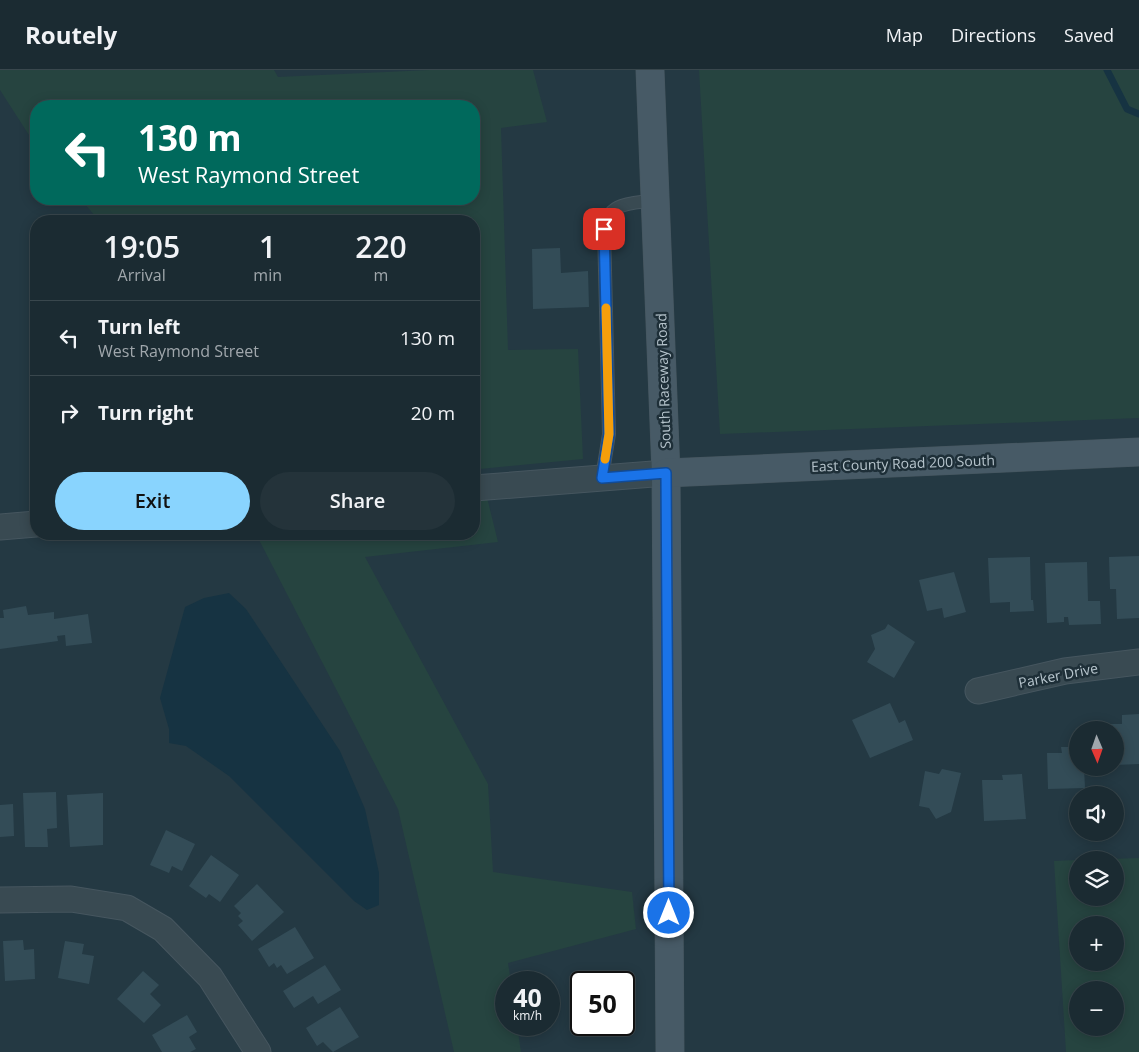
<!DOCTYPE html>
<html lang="en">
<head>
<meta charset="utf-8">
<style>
  body { margin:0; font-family:"Open Sans",sans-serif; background:#24333a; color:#f1f3f6; height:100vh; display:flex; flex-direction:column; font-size:19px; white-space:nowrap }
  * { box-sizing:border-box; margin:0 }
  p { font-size:16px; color:#a0a7ac }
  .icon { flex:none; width:28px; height:28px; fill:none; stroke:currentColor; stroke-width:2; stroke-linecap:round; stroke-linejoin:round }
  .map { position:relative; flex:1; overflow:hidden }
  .panel { position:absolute; left:30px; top:145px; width:450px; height:325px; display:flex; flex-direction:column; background:#1b2b32; border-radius:20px; box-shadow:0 2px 12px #0003,0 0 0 1px #39474d }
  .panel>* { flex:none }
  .hud { position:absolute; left:30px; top:30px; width:450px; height:105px; border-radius:20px; box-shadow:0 2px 12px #0003,0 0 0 1px #39474d; background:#00695c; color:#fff; overflow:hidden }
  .needle { width:32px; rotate:178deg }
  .fabs { position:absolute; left:1069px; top:651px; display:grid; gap:10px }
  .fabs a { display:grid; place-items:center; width:55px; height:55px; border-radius:50%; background:#1b2b32; box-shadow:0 2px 12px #0003,0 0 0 1px #39474d; font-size:25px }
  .speed { position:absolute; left:495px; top:901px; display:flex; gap:10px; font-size:25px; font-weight:700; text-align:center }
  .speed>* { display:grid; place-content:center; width:65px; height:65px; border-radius:50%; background:#1b2b32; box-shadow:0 2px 12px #0003,0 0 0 1px #39474d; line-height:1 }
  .speed small { font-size:12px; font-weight:400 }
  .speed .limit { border:2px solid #111; border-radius:8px; background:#fff; color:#111 }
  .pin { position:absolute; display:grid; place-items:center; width:42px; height:42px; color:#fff; margin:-21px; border-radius:10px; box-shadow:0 2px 8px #0006 }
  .me { position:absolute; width:55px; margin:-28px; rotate:0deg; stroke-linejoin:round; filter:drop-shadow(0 0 4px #0008) }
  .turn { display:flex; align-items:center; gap:18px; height:105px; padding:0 25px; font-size:22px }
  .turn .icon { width:65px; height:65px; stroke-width:2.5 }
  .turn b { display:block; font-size:35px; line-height:42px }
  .eta { display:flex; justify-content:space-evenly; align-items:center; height:85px; text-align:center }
  .eta b { font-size:30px; font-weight:600; line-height:35px }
  .button { display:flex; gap:10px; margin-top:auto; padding:10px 25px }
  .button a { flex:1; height:58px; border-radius:30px; background:#89d4fe; color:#111; font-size:20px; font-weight:600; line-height:58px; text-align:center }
  .button a+a { background:#24333a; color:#f1f3f6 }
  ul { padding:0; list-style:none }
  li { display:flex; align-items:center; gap:15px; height:75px; padding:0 25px; border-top:1px solid #39474d }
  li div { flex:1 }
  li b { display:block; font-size:19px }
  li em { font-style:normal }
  header { display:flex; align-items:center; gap:30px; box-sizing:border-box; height:70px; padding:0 25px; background:#1b2b32; border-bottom:1px solid #39474d }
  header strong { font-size:24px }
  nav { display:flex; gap:28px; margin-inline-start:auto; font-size:18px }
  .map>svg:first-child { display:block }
</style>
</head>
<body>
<header>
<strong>Routely</strong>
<nav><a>Map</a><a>Directions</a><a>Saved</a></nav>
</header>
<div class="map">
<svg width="1139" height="982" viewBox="0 0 1139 982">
  <rect width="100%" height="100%" fill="#243943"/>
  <g fill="#264440" fill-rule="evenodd">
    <polygon points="0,0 274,0 278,7 429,0 533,0 547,52 501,58 508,280 578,279 583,389 480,399 498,472 365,487 488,714 493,802 632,822 636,859 508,893 511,912 506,912 506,955 517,955 521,982 454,982 398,739 256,464 171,468 171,464 474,464 474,151 99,151 81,129 474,129 474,36 36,36 36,76 0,20"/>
    <polygon points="699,0 1139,0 1139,348 720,364"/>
    <path d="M1139 788V982H1066L1054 791 1077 790 1078 828H1115V790H1082ZM1078 855H1115V892H1078ZM1078 920H1115V958H1078Z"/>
  </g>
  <polygon fill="#163342" points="229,523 246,539 340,681 365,739 379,803 379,835 367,840 354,831 229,706 186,676 169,673 169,659 160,628 185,537 204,528"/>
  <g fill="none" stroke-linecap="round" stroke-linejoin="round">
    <polyline stroke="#163342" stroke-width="7" points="1107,0 1127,39 1139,44"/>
  </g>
  <g fill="#334c57">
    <polygon points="560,178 561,203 588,201 589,237 533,239 532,179"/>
    <polygon points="1139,486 1139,548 1117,549 1116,519 1110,519 1109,487"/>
    <polygon points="1030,487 1031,530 1033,530 1034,541 1010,542 1010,532 990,533 988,488"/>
    <polygon points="1087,492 1088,531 1100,531 1101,554 1069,555 1068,547 1064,547 1064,552 1047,553 1045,493"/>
    <polygon points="954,502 966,542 944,548 942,538 927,541 919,510"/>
    <polygon points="26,536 28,545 54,542 54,549 88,544 92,573 66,576 65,565 57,566 58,571 0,579 0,548 4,548 3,540"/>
    <polygon points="888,554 915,572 894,608 867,592 875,579 871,565 885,559"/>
    <polygon points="890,633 899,653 905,650 913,670 870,688 852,650"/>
    <polygon points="1139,644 1139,694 1115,695 1115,660 1106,660 1105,654 1122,654 1122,645"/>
    <polygon points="1061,677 1078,677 1078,698 1084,698 1085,718 1048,719 1047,683 1062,683"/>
    <polygon points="942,699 961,703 951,742 936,749 929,738 919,736 925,701 939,704"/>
    <polygon points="1022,704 1026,749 984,751 982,710 1003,710 1002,705"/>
    <polygon points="56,722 57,758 47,759 48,777 25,777 23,723"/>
    <polygon points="103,723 103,775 70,777 67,725"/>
    <polygon points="13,734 14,766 0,767 0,735"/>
    <polygon points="166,760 195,774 182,801 172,796 169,803 150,795"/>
    <polygon points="211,785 239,805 220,832 209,824 206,828 189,816"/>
    <polygon points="257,814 284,842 252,871 238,855 243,851 238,846 241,843 234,836"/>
    <polygon points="295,857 314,888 287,904 281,895 277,898 274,893 269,897 258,879"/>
    <polygon points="23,870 24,880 34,879 35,909 5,911 3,871"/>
    <polygon points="65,871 84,874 82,884 94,886 89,914 58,908"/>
    <polygon points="325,895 341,920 318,934 313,926 294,938 283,921"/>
    <polygon points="143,901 159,915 150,924 161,935 144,953 117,929"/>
    <polygon points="340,937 359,967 333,982 323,972 317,976 306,958"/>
    <polygon points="187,945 197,962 189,967 196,979 190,982 162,982 152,965"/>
  </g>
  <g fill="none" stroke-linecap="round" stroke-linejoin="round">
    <g stroke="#46565f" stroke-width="14">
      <path id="lane" d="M602 408 609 364 604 159C609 131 631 134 655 130"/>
    </g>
    <g stroke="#46565f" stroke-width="27">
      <g id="street">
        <polyline points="474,418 666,403"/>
        <polyline points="0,457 36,454"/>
        <polyline points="978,621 1065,601 1139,592"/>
        <polyline points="0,830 71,829 127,838 163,859 210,907 258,982"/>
      </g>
    </g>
    <g stroke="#46565f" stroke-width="29">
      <g id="secondary">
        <polyline points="650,0 666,403 670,982"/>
        <polyline points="666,403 1139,382"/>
      </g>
    </g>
    <use href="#lane" stroke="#394a52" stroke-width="12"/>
    <use href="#street" stroke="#394a52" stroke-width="25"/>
    <use href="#secondary" stroke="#475a66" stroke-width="28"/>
  </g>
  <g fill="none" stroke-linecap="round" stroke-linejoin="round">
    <g stroke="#114b97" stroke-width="12">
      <polyline id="route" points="604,159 609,364 602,408 666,403 669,843"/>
    </g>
    <use href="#route" stroke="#1a73e8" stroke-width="9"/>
    <polyline stroke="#f59e0b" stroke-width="9" points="605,389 609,364 606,238"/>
  </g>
  <g text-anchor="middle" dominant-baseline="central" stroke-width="5" stroke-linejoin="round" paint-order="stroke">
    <g font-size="14" fill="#b6c4cc" stroke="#1e2f38">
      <text transform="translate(663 311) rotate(-92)">South Raceway Road</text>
      <text transform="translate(903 393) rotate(-2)">East County Road 200 South</text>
      <text transform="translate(1058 605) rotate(-11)">Parker Drive</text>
    </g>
  </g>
</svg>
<div class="fabs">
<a><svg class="needle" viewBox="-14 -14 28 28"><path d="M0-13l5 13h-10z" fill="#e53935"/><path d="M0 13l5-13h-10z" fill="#a0a7ac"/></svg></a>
<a><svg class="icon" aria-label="sound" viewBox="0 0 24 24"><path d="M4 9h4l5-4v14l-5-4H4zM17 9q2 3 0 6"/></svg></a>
<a><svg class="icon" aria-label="layers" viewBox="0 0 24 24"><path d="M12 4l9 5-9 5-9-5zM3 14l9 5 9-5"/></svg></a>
<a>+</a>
<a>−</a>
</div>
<div class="speed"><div>40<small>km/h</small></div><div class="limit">50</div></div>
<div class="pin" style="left:604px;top:159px;background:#d93025"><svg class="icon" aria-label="arrive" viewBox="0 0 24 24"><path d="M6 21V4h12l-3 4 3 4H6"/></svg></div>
<svg class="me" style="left:669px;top:843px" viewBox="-20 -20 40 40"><circle r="17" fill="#1a73e8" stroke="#fff" stroke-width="3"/><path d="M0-11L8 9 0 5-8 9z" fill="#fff"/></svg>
<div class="hud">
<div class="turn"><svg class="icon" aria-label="left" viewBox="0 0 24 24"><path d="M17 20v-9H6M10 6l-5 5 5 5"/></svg><div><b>130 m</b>West Raymond Street</div></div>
</div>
<section class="panel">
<div class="eta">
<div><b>19:05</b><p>Arrival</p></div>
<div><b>1</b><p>min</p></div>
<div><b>220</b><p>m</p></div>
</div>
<ul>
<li><svg class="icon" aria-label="left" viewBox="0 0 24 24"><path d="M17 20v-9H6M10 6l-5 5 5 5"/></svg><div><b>Turn left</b><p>West Raymond Street</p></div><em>130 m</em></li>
<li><svg class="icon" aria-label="right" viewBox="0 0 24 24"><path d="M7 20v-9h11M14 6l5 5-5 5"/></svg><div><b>Turn right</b></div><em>20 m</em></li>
</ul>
<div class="button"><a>Exit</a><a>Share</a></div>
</section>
</div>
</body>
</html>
